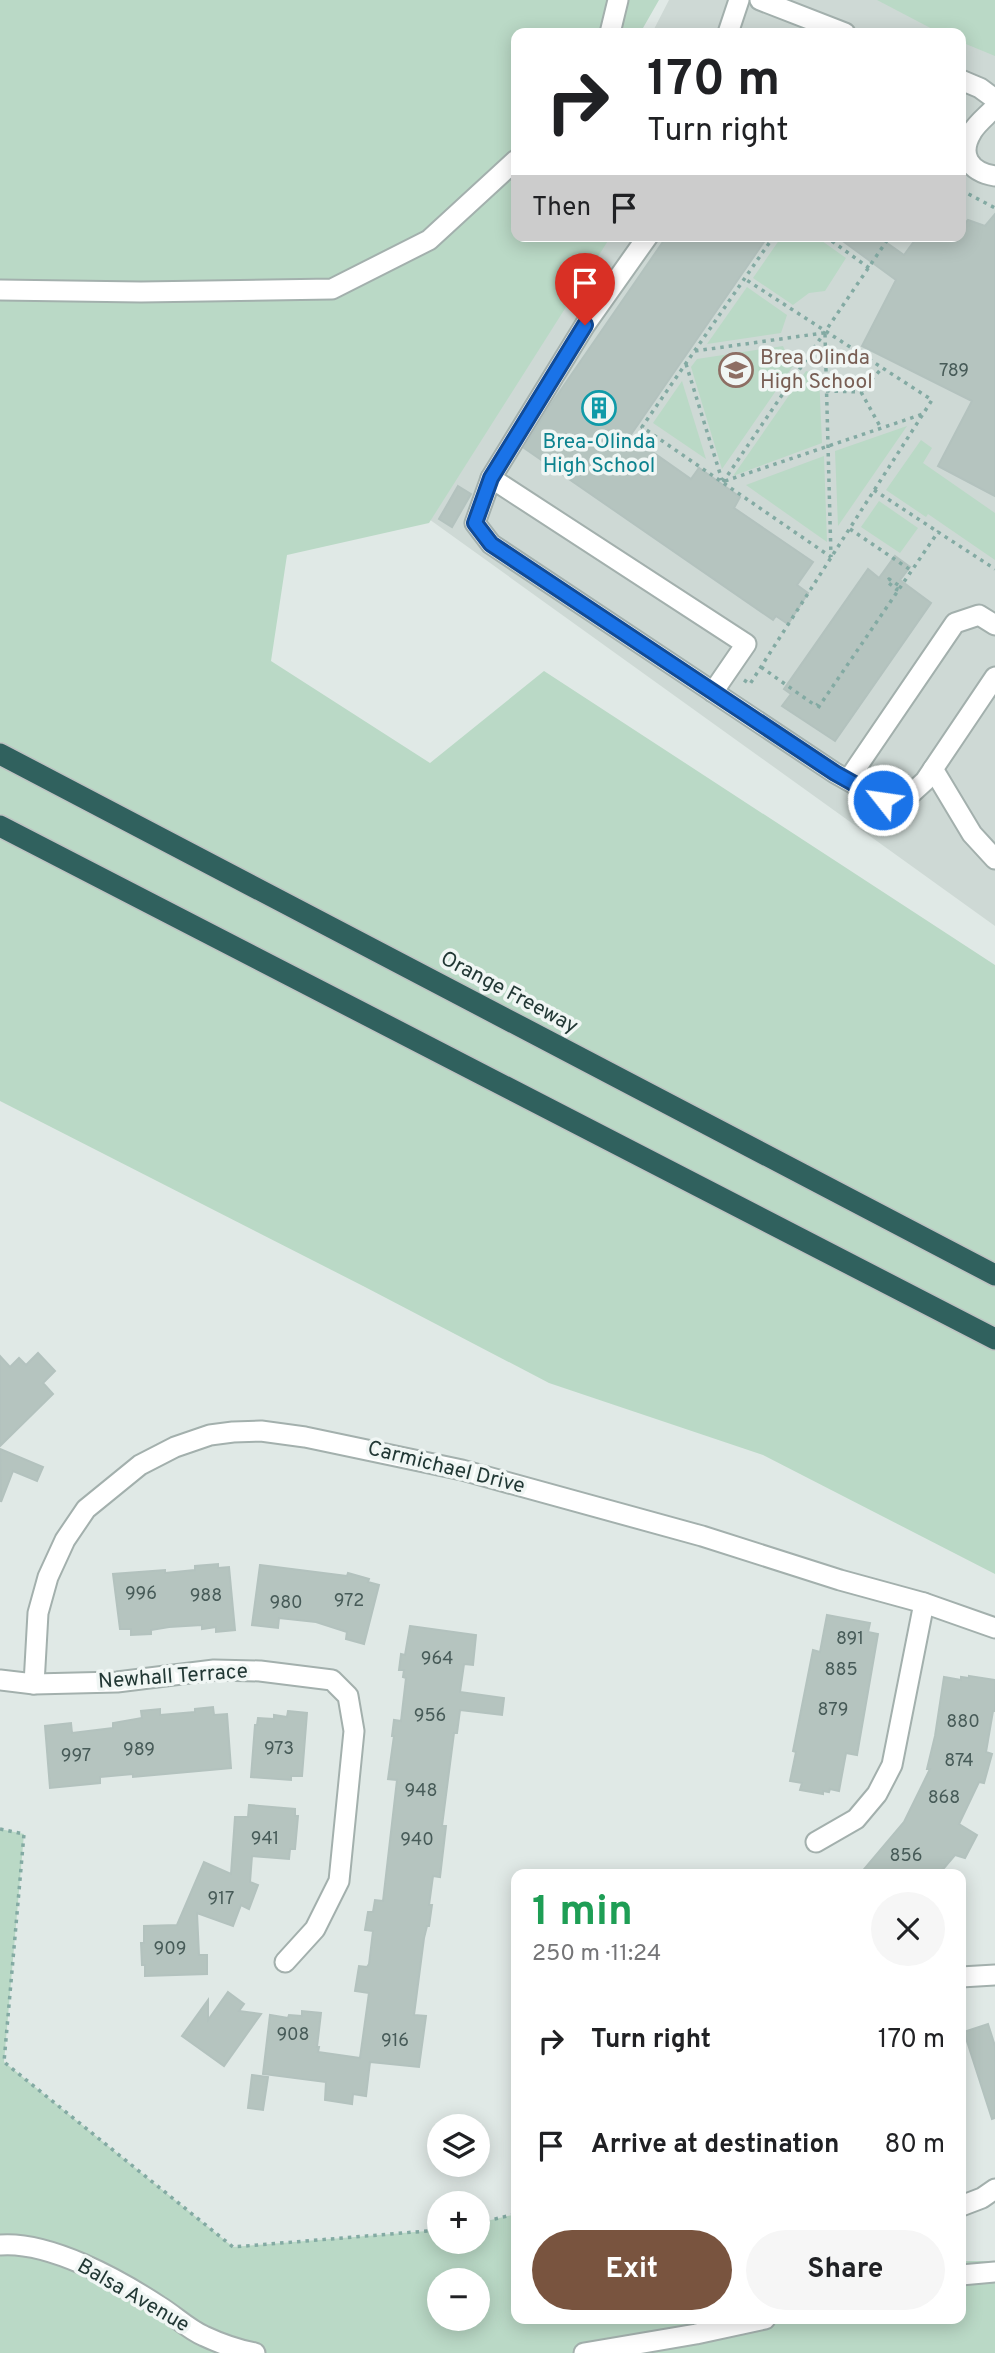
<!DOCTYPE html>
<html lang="en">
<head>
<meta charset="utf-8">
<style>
  body { margin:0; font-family:Overpass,sans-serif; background:#f6f6f6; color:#202124; height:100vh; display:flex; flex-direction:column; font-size:26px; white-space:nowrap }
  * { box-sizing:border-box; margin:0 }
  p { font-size:23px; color:#757577 }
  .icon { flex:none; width:38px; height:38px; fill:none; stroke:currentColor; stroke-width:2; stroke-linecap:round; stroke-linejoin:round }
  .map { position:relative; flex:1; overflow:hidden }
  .sheet { position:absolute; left:511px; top:1869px; width:455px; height:455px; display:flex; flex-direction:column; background:#fff; border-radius:14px; box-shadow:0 4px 18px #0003 }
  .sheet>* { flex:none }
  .hud { position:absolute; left:511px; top:28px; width:455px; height:214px; border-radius:14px; box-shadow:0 4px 18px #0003; background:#fff; color:#202124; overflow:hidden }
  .tools { position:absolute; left:427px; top:2114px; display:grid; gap:14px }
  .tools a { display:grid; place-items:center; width:63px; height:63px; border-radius:50%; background:#fff; box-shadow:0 4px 18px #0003; font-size:35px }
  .pin { position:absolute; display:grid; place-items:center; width:60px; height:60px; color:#fff; margin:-72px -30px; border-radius:50% 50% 50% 0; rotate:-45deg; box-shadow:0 0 7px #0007 }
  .pin .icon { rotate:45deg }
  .me { position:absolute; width:77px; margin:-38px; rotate:300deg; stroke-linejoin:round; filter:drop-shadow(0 0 5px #0008) }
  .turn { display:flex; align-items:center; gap:24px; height:147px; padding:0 21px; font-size:32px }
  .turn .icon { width:91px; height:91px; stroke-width:2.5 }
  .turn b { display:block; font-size:49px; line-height:60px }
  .then { display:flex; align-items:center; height:66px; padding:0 21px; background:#0003; gap:14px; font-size:26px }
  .round { display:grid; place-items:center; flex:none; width:74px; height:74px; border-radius:37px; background:#f6f6f6 }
  .head { display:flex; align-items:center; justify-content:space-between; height:119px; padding:0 21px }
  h1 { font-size:42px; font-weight:700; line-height:52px; color:#1e9e55 }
  .cta { display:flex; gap:14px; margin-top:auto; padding:14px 21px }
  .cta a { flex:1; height:80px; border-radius:42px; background:#79543f; color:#fff; font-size:28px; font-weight:700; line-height:80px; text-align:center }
  .cta a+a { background:#f6f6f6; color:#202124 }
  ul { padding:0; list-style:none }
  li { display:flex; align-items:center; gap:21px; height:105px; padding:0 21px }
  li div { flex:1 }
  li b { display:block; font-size:26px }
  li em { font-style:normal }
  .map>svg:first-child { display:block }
</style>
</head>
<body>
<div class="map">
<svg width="995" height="2353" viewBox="0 0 995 2353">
  <rect width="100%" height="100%" fill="#e0e9e6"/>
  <polygon fill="#ced9d5" points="669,0 961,0 995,16 995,926 408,504 547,236 961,236 961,33 652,33"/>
  <g fill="#bad9c6" fill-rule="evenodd">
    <polygon points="0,0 659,0 643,28 671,33 516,33 516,236 611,236 429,523 287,555 271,661 430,763 544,671 995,965 995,1574 763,1455 549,1383 365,1287 0,1101"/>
    <polygon points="877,0 995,0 995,56 961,42 961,33 940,33"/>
    <polygon points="782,236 815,236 846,258 825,291 809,293 793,305 753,278"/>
    <polygon points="747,287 787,315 781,333 707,344"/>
    <polygon points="783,346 787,355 795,363 722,469 691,367 697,359"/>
    <polygon points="806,371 819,375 822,443 733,476"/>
    <polygon points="682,381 706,459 653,423"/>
    <polygon points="907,426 838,526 835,451"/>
    <polygon points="921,440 932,448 923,463 995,513 995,560 928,514 926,517 886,490"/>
    <polygon points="824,456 827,542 746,485"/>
    <polygon points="879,501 918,528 900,553 861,527"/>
    <path d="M0 1829 24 1834 4 2062 233 2247 439 2230V2242H478V2223L516 2214V2319H961V2261H995V2353H0ZM439 2280H478V2319H439Z"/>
  </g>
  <g fill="#b5c4bf" stroke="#b3c2be" stroke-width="2">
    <polygon points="995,214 995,496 938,466 972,401 862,346 896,280 836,236 877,236 904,255 918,236 961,236 961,228 968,220 985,226"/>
    <polygon points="667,236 768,236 630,436 691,479 699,468 740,497 734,508 813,562 797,585 808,593 788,624 776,616 773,620 524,448 549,407"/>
    <polygon points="458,486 471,494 452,527 439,519"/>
    <polygon points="895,556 910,567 900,580 931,603 835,741 782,706 791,694 784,689 868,569 879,578"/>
    <polygon points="38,1353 55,1371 43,1383 53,1394 0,1446 0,1356 10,1367 19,1358 26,1365"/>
    <polygon points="0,1449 43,1467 37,1481 13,1471 1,1502"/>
    <polygon points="218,1564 218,1568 229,1567 235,1630 216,1632 216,1627 202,1629 202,1625 169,1627 151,1630 151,1634 131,1635 131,1629 120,1629 113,1574 165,1570 165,1573 195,1570 195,1566"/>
    <polygon points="260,1565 347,1576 348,1573 369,1579 368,1582 379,1585 364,1644 346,1639 347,1632 316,1622 279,1618 278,1628 252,1625"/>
    <polygon points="827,1615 870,1623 868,1632 878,1634 857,1755 846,1753 839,1791 830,1789 829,1792 823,1791 823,1794 800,1790 802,1783 790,1781 796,1752 793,1751 813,1650 820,1652"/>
    <polygon points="410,1626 476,1635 473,1665 464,1664 460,1692 504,1698 502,1715 460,1710 457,1733 454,1733 442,1826 446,1826 440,1877 433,1876 429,1905 432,1905 429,1926 427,1926 424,1938 414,2015 426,2016 419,2067 370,2062 366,2096 353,2094 352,2104 325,2100 326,2082 263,2074 270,2015 288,2018 289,2015 302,2016 302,2011 321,2013 317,2047 319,2047 318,2052 360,2058 369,1993 355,1991 359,1966 367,1967 369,1964 373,1931 365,1930 368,1912 373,1912 375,1900 383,1901 397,1780 388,1779 394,1736 392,1736 394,1720 401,1721 406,1678 403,1677 404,1670 399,1670 401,1654 405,1655"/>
    <polygon points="969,1676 995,1680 995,1711 993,1711 986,1752 992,1754 984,1783 979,1782 959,1824 977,1835 965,1858 955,1855 939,1874 860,1874 904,1822 930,1769 927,1769 935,1736 944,1677 961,1680 961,1677 969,1678"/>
    <polygon points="213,1707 214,1715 227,1714 231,1768 133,1777 133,1774 100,1777 100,1783 50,1788 45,1726 71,1723 72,1733 113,1728 113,1723 142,1718 141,1711 160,1709 160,1715 195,1712 195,1709"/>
    <polygon points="288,1711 307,1713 302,1776 291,1776 291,1780 251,1777 255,1725 257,1725 258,1718 274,1719 274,1715 287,1717"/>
    <polygon points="249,1805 295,1809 295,1816 298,1816 295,1849 290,1849 289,1859 252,1856 250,1882 258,1885 249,1909 241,1905 233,1926 197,1913 199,1955 207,1955 207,1974 145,1976 145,1965 142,1965 141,1943 144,1943 144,1926 177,1925 204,1862 231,1874 235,1817 248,1817"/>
    <polygon points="228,1992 244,2004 239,2011 261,2014 224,2066 182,2036 208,2000 208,2020"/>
    <polygon points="988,2024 995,2046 995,2118 992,2119 964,2032"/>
    <polygon points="252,2075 268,2077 263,2110 248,2108"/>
  </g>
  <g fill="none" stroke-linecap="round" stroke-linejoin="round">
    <g stroke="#a3b0ad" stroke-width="23">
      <g id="minor">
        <polyline points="760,0 845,33"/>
        <polyline points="610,33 618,0"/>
        <polyline points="728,33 739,0"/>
        <polyline points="961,80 980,88 995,99"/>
        <path d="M995 107C988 115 977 123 972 132 958 155 970 172 995 176"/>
        <polyline points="648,236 585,325 491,478 475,523 491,544 835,773 883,800 903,801 925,781 995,677"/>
        <polyline points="0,290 141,292 332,289 429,240 516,160"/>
        <polyline points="491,478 746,644 713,692"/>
        <polyline points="933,769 972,834 995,859"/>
        <polyline points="848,780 955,623 979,615 995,625"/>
        <polyline points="0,1680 34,1684 117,1682 214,1670 260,1671 332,1680 348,1696 354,1731 339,1881 315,1929 285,1962"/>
        <polyline points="34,1684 38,1613 48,1577 65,1540 86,1509 140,1465 175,1447 210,1435 233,1432 261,1431 305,1437 462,1470 702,1536 840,1580 924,1603 995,1628"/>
        <polyline points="816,1842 856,1819 877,1794 892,1765 924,1603"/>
        <polyline points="961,1977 995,1975"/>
        <polyline points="961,2206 982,2198 995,2189"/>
        <path d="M0 2245C49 2241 118 2279 159 2306 174 2315 188 2329 204 2336 219 2343 239 2350 255 2353"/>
        <polyline points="961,2275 995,2272"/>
        <polyline points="584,2353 696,2334 765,2319"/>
      </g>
    </g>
    <g stroke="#bdc3c2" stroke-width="24">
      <g id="highway">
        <polyline points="0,754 995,1275"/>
        <polyline points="0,826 995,1339"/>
      </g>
    </g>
    <g stroke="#83aaa3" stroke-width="3.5" stroke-dasharray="3.5 5" stroke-linecap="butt">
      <polyline points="961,190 995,208"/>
      <polyline points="774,236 642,427 831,557"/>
      <polyline points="825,236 869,268"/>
      <polyline points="825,334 831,557"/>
      <polyline points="695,351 823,333"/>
      <polyline points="686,364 722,480"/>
      <polyline points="826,391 861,392 882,368"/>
      <polyline points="861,392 881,428"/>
      <polyline points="725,481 923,414"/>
      <polyline points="723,482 890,236"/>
      <polyline points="874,490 938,532"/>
      <polyline points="850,529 912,571"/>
      <polyline points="896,591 897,589 887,582 889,579 901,587"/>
      <polyline points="761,667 816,706 818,704"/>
      <polyline points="744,680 750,684 932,400 745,279"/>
      <polyline points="818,708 938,532 995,569"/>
      <polyline points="0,1829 24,1834 4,2062 233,2247 439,2230"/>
      <polyline points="478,2223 516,2214"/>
    </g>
    <use href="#minor" stroke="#fff" stroke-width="19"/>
    <use href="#highway" stroke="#30615e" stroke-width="21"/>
  </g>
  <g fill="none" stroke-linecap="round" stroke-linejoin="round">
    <g stroke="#114b97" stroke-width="18">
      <polyline id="route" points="585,325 491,478 475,523 491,544 835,773 883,800"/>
    </g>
    <use href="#route" stroke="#1a73e8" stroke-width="12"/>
  </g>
  <defs>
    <g id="school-ring" transform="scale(1.75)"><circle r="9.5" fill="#f0f6f4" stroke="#8d6e63" stroke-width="1.5"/><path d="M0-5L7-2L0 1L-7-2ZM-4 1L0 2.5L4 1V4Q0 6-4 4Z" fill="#8d6e63"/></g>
    <g id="building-ring" transform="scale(1.75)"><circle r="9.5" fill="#f0f6f4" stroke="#0f9aa8" stroke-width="1.5"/><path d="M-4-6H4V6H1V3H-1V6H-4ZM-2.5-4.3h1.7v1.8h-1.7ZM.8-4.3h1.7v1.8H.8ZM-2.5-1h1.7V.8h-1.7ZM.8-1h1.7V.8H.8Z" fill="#0f9aa8"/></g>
  </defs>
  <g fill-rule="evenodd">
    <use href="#school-ring" x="736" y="370"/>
    <use href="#building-ring" x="599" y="408"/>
  </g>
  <g text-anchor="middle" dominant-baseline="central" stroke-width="7" stroke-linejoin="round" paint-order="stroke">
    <g font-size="18" fill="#475b58">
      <text x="954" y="371">789</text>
      <text x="141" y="1594">996</text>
      <text x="206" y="1596">988</text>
      <text x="349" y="1601">972</text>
      <text x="286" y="1603">980</text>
      <text x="850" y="1639">891</text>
      <text x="437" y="1659">964</text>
      <text x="841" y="1670">885</text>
      <text x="833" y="1710">879</text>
      <text x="430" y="1716">956</text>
      <text x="963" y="1722">880</text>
      <text x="279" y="1749">973</text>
      <text x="139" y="1750">989</text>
      <text x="76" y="1756">997</text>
      <text x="959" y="1761">874</text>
      <text x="421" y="1791">948</text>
      <text x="944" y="1798">868</text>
      <text x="265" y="1839">941</text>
      <text x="417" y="1840">940</text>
      <text x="906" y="1856">856</text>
      <text x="221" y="1899">917</text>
      <text x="170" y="1949">909</text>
      <text x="293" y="2035">908</text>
      <text x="395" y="2041">916</text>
    </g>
    <g font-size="21" fill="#785e54" stroke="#f0f6f4" text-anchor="start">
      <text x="760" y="358">Brea Olinda<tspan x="760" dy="24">High School</tspan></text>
    </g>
    <g font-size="21" fill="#0d838f" stroke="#f0f6f4">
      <text x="599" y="442">Brea-Olinda<tspan x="599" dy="24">High School</tspan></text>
    </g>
    <g font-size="21" fill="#223835" stroke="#f0f6f4">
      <text transform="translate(509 993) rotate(28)">Orange Freeway</text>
      <text transform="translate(446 1468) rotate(14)">Carmichael Drive</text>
      <text transform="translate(173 1677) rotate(-4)">Newhall Terrace</text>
      <text transform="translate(133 2296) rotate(30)">Balsa Avenue</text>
    </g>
  </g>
</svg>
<div class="tools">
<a><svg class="icon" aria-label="layers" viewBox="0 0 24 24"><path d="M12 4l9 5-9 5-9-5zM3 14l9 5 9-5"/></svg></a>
<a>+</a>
<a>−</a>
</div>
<div class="pin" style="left:585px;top:325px;background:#d93025"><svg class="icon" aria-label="arrive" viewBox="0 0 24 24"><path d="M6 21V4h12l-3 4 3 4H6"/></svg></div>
<svg class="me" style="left:883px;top:800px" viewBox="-20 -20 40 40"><circle r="17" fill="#1a73e8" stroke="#fff" stroke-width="3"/><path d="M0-11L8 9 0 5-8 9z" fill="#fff"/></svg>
<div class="hud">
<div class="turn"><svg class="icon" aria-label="right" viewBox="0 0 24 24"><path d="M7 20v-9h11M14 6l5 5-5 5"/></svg><div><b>170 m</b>Turn right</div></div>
<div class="then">Then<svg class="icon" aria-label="arrive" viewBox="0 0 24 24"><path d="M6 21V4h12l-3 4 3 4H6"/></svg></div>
</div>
<section class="sheet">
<div class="head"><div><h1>1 min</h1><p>250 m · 11:24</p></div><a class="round"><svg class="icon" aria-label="close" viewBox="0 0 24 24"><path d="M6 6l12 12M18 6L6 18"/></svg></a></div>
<ul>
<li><svg class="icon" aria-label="right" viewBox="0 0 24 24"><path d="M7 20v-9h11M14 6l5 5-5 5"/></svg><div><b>Turn right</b></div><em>170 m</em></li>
<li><svg class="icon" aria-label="arrive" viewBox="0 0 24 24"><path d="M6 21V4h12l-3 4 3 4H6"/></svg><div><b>Arrive at destination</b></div><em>80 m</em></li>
</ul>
<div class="cta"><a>Exit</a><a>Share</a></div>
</section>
</div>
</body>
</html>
